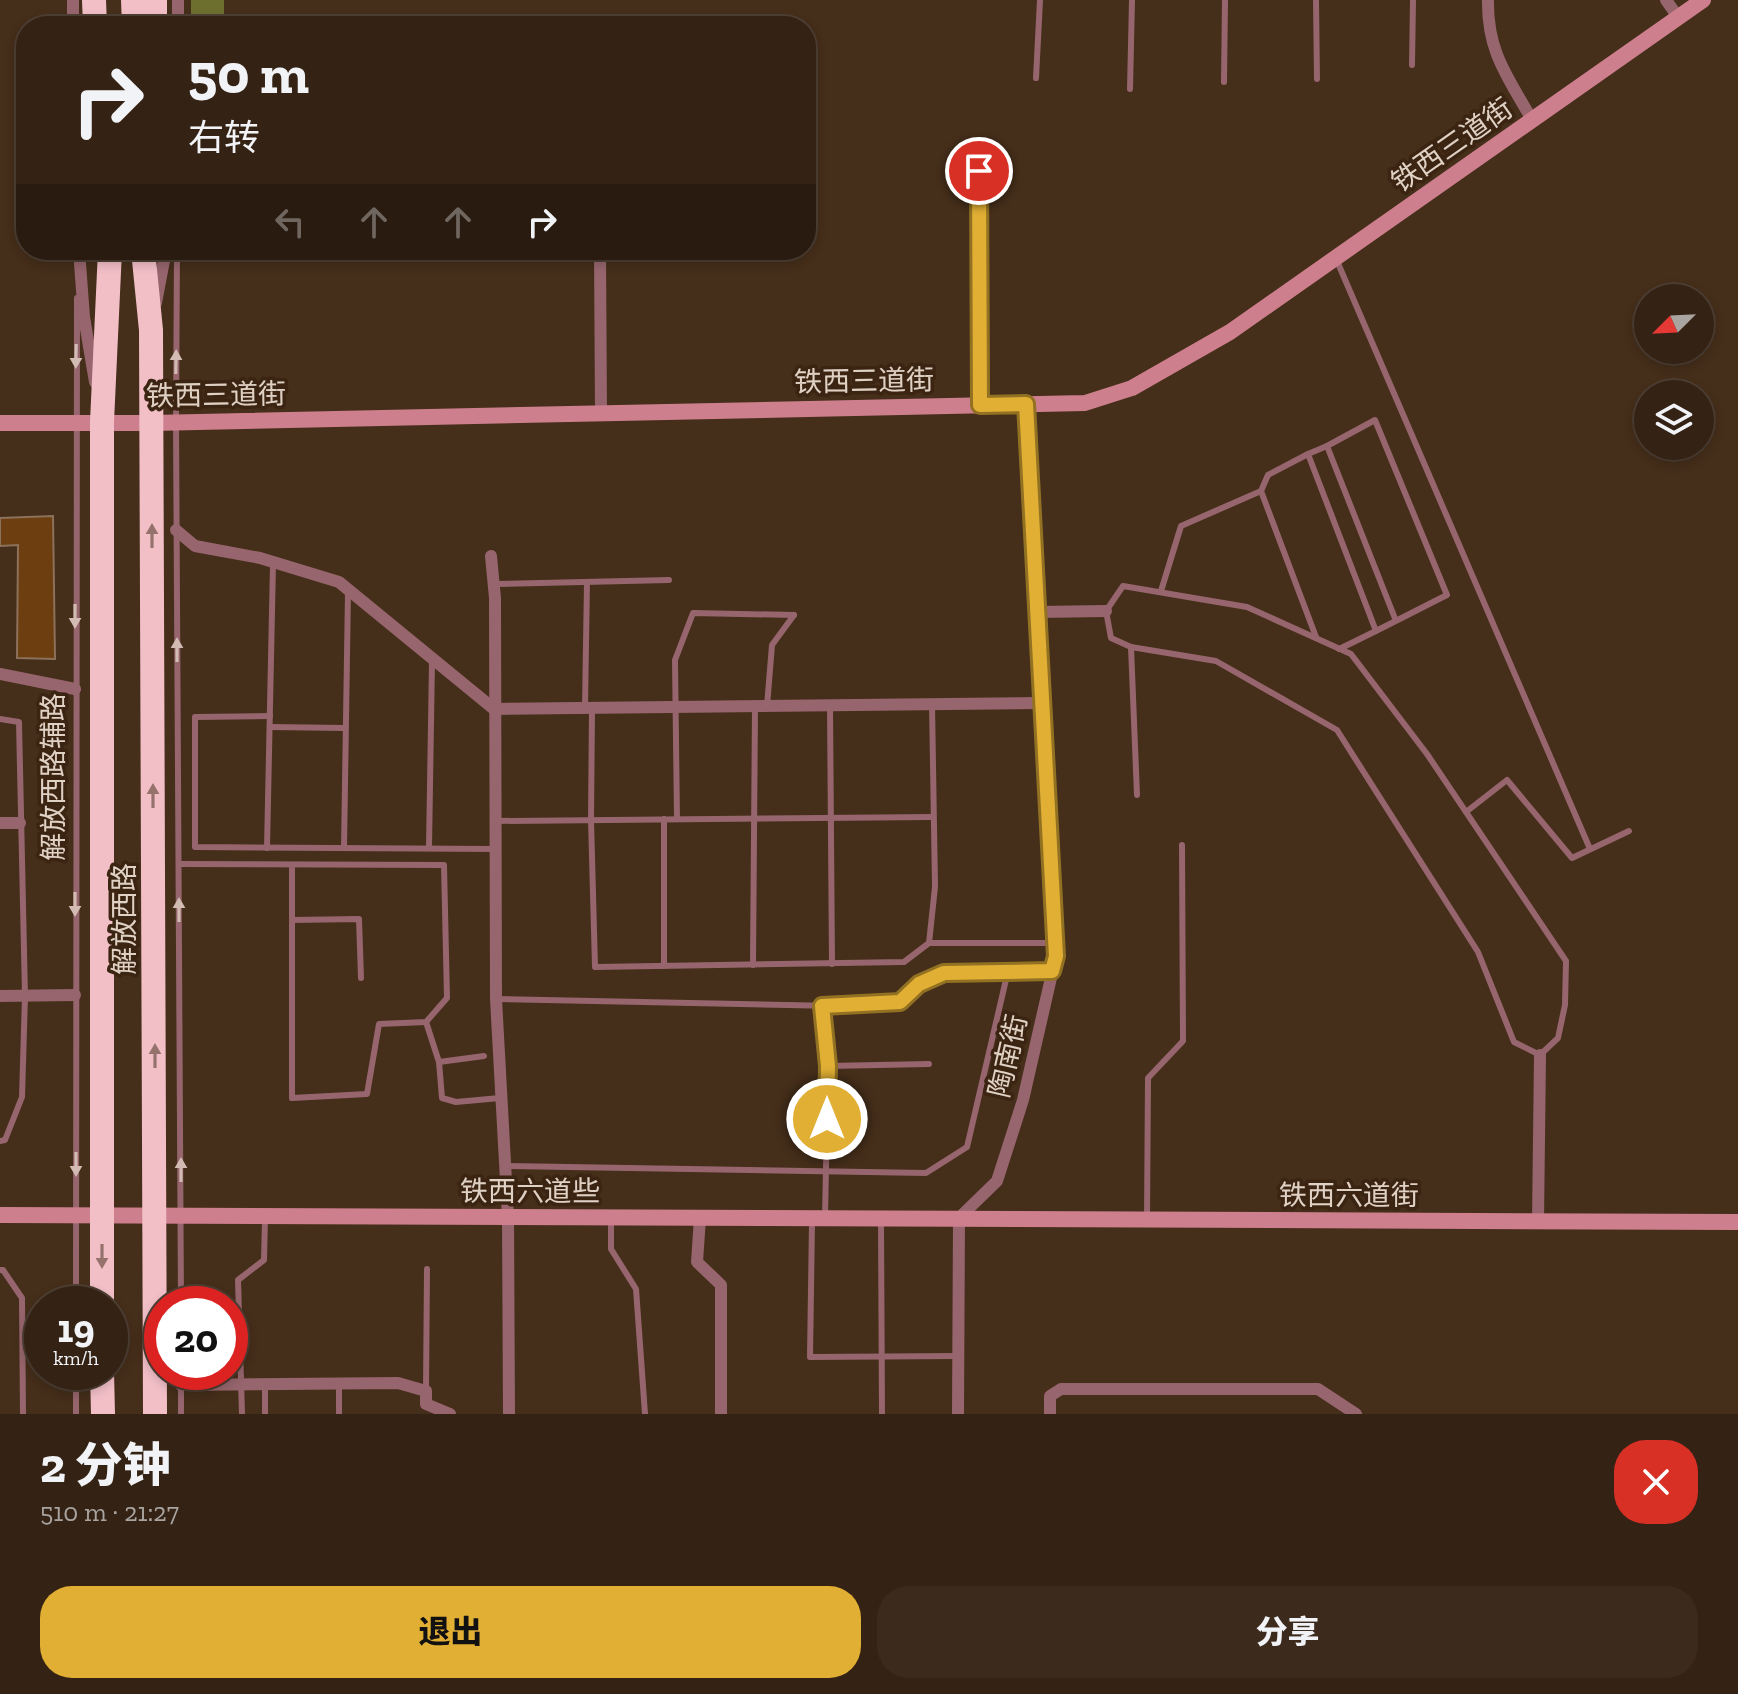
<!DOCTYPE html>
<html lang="zh">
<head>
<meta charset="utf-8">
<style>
  body { margin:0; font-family:"Zilla Slab","Noto Sans SC",serif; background:#3c2a1d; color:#f1f3f6; height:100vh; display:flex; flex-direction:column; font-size:30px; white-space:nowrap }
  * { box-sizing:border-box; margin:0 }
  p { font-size:26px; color:#a9a4a0 }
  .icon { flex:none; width:44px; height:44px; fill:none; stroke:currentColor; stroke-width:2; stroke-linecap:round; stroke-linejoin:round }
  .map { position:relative; height:1414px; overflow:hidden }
  .sheet { display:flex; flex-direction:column; background:#342214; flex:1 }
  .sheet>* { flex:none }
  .banner { position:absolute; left:16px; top:16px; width:800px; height:244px; border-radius:32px; box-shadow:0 4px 12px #0003,0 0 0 2px #4e3f34; background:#342214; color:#f1f3f6; overflow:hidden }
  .needle { width:52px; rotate:246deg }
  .fabs { position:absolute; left:1634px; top:284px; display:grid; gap:16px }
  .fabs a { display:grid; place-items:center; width:80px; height:80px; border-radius:50%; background:#342214; box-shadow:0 4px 12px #0003,0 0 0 2px #4e3f34; font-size:40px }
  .speed { position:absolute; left:24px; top:1286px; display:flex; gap:16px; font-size:40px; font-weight:700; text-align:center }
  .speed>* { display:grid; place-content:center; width:104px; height:104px; border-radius:50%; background:#342214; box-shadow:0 4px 12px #0003,0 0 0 2px #4e3f34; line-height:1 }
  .speed small { font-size:20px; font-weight:400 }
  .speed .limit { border:12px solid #d22; background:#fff; color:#111 }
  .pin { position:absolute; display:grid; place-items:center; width:68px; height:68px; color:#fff; margin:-34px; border:4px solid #fff; border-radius:50%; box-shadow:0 2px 8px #0007 }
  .me { position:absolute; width:88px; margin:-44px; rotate:0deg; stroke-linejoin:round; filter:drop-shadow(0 0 6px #0008) }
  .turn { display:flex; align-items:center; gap:28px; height:168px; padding:0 40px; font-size:36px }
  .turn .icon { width:104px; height:104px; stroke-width:2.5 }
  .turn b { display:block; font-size:56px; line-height:68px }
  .lanes { display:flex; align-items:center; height:76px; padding:0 40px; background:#0003; justify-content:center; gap:40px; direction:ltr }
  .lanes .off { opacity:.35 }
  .round { display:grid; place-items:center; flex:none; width:84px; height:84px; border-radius:32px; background:#3c2a1d }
  .headline { display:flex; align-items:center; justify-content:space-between; height:136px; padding:0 40px }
  h1 { font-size:48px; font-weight:800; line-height:60px }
  .button { display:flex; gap:16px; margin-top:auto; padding:16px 40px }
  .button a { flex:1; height:92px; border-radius:32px; background:#e1af34; color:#111; font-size:32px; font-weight:800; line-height:92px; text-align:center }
  .button a+a { background:#3c2a1d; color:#f1f3f6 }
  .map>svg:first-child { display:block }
</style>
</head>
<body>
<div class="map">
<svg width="1738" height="1414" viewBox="0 0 1738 1414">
  <rect width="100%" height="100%" fill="#452e1a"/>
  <rect fill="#6d6f2f" x="191" y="0" width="33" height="26"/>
  <polygon fill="#6c3e10" stroke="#8c715b" stroke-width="2" points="53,516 55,659 17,658 18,545 0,546 0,518"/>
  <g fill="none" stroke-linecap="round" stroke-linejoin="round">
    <g stroke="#97656d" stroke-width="6">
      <polyline points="1316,0 1317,79"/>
      <polyline points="1412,65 1413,0"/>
      <polyline points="1036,78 1040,0"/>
      <polyline points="1224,82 1225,0"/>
      <polyline points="1130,89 1132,0"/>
      <polyline points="979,171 980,405"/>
      <polyline points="177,250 176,422 181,1304"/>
      <polyline points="1337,261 1590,849"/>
      <polyline points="1308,454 1327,446"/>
      <polyline points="1261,491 1316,637"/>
      <polyline points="494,584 669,580"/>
      <polygon points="1123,586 1247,607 1351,654 1427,754 1566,961 1565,1005 1558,1038 1540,1055 1514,1042 1478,952 1337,730 1216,661 1131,647 1111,638 1106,611"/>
      <polyline points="1161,591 1181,526 1261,491 1268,475 1308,454 1376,631"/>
      <polyline points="1131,647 1137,795"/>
      <path d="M1339 649C1375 632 1411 613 1447 595L1375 420 1327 446 1396 621"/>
      <polyline points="767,706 772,645 794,615"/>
      <polyline points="830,706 832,964"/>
      <polyline points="585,707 587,582"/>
      <polyline points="592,709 591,820 595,967 904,962 929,943 1055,943"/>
      <polyline points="270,716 195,717 195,847 495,849"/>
      <polyline points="0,719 19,722 25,996 22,1097 5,1140 0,1141"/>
      <polyline points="270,727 345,728"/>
      <polyline points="1466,812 1507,780 1572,858 1629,831"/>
      <polyline points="677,819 675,660 693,613 794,615"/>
      <polyline points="495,821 932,817"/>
      <polyline points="267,848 273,564"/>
      <polyline points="344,848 348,592"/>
      <polyline points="429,848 432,661"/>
      <polyline points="179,864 444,865 447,998 426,1022 379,1024 367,1094 292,1098 292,865"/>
      <polyline points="292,920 359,919 361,978"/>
      <polyline points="929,943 935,887 932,704"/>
      <polyline points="753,965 755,707"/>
      <polyline points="664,966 664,819"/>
      <polyline points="496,999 836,1006 900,1002 919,984 944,973 1052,971"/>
      <polyline points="822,1006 828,1066 929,1064"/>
      <polyline points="426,1022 439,1062 442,1098 456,1102 500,1098"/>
      <polyline points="439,1062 484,1056"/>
      <polyline points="507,1166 926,1173 967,1147 1008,971"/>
      <polyline points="611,1218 611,1249 636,1289 645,1414"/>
      <polyline points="825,1218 828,1066"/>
      <polyline points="1147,1219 1148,1078 1183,1041 1182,845"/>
      <polyline points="812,1222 810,1357 958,1356"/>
      <polyline points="881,1222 882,1414"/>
      <polyline points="0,1270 3,1270 22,1298 23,1414"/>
      <polyline points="76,1304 77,298"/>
      <polyline points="76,1372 76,1414"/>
      <polyline points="339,1384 339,1414"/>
      <polyline points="265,1386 265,1414"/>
      <polyline points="426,1391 427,1269"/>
      <polyline points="181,1414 181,1372"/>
      <polyline points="242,1414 238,1280 264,1260 265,1218"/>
    </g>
    <g stroke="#97656d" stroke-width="12">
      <polyline points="73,0 73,26"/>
      <polyline points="178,0 178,26"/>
      <path d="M1488 0C1487 52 1508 77 1532 120"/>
      <polyline points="1666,0 1678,17"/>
      <polyline points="79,250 84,317 95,382"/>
      <polyline points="600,250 601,413"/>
      <polyline points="156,303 166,250"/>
      <polyline points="176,530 195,546 260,558 339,582 494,709 1042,703"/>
      <polyline points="491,556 495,598 496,999 508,1217 509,1414"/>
      <polyline points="1037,612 1106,611"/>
      <polyline points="0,674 75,689"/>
      <polyline points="0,823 20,823"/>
      <polyline points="0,996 75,995"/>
      <polyline points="700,1218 697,1262 721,1285 721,1414"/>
      <polyline points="1538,1222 1540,1055"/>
      <polyline points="181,1385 398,1383 426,1391 426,1404 450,1414"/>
      <polyline points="958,1414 959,1218 997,1181 1023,1100 1056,956 1026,404"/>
      <polyline points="1050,1414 1050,1396 1061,1389 1318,1389 1356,1414"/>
    </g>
    <g stroke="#ce7f8d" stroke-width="16">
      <polyline points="0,423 152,423 1085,403 1132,388 1230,332 1703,0"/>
      <polyline points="0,1215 1738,1222"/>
    </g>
    <g stroke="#f2bfc7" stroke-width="24">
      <polyline points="94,0 95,26"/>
      <polyline points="133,0 134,26"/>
      <polyline points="155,0 155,26"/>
      <polyline points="143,250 151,330 155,1414"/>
      <polyline points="102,1304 102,422 110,250"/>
      <polyline points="102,1372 103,1414"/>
    </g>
  </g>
  <defs><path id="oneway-solid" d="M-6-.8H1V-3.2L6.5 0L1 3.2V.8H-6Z" transform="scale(2)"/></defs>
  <g fill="#d1bbb3">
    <use href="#oneway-solid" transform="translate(76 356) rotate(91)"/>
    <use href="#oneway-solid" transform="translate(176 362) rotate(-89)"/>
    <use href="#oneway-solid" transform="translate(75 616) rotate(90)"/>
    <use href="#oneway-solid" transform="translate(177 650) rotate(-90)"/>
    <use href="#oneway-solid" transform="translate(75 904) rotate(90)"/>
    <use href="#oneway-solid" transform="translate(179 910) rotate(-90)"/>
    <use href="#oneway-solid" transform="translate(76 1164) rotate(90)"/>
    <use href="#oneway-solid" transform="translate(181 1170) rotate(-90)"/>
  </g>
  <g fill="#96726c">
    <use href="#oneway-solid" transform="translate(152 536) rotate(-90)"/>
    <use href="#oneway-solid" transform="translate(153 796) rotate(-90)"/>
    <use href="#oneway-solid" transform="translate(155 1056) rotate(-90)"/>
    <use href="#oneway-solid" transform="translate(102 1256) rotate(90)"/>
  </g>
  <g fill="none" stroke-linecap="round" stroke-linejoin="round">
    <g stroke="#927222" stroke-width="20">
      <polyline id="route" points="827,1119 828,1066 822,1006 900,1002 919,984 944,973 1052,971 1056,956 1026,404 980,405 979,171"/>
    </g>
    <use href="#route" stroke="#e1af34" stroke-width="14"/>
  </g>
  <g text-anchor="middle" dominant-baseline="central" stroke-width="7" stroke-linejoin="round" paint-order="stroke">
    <g font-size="28" fill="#e0d1c5" stroke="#3b2411">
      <text transform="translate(1452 145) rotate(-35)">铁西三道街</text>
      <text transform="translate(864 381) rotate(-1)">铁西三道街</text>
      <text transform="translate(216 395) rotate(-1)">铁西三道街</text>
      <text transform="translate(53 777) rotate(-90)">解放西路辅路</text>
      <text transform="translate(124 919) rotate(-90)">解放西路</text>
      <text transform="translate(1008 1056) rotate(-77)">陶南街</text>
      <text x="530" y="1191">铁西六道些</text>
      <text x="1349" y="1195">铁西六道街</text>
    </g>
  </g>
</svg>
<div class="fabs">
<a><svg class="needle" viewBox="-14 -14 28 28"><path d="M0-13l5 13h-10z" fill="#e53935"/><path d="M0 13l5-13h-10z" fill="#a9a4a0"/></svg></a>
<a><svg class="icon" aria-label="layers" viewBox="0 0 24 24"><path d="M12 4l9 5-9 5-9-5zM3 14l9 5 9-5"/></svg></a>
</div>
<div class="speed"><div>19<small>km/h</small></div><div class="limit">20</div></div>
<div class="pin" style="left:979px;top:171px;background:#d93025"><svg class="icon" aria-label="arrive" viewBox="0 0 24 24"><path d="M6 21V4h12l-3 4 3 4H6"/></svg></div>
<svg class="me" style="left:827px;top:1119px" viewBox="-20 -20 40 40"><circle r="17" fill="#e1af34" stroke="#fff" stroke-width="3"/><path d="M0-11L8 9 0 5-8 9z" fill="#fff"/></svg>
<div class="banner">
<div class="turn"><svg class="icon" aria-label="right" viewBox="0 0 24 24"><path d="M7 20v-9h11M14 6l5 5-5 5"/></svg><div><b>50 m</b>右转</div></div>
<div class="lanes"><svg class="icon off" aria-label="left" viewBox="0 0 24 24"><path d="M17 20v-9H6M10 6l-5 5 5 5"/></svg><svg class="icon off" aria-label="ahead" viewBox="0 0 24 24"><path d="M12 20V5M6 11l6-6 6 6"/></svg><svg class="icon off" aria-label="ahead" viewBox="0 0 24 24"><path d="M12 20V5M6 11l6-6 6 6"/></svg><svg class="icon" aria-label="right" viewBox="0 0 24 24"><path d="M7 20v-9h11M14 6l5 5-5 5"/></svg></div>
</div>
</div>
<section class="sheet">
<div class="headline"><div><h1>2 分钟</h1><p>510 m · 21:27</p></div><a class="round" style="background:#d93025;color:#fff"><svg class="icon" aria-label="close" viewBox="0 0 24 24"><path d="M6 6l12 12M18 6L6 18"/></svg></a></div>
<div class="button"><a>退出</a><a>分享</a></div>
</section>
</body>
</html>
